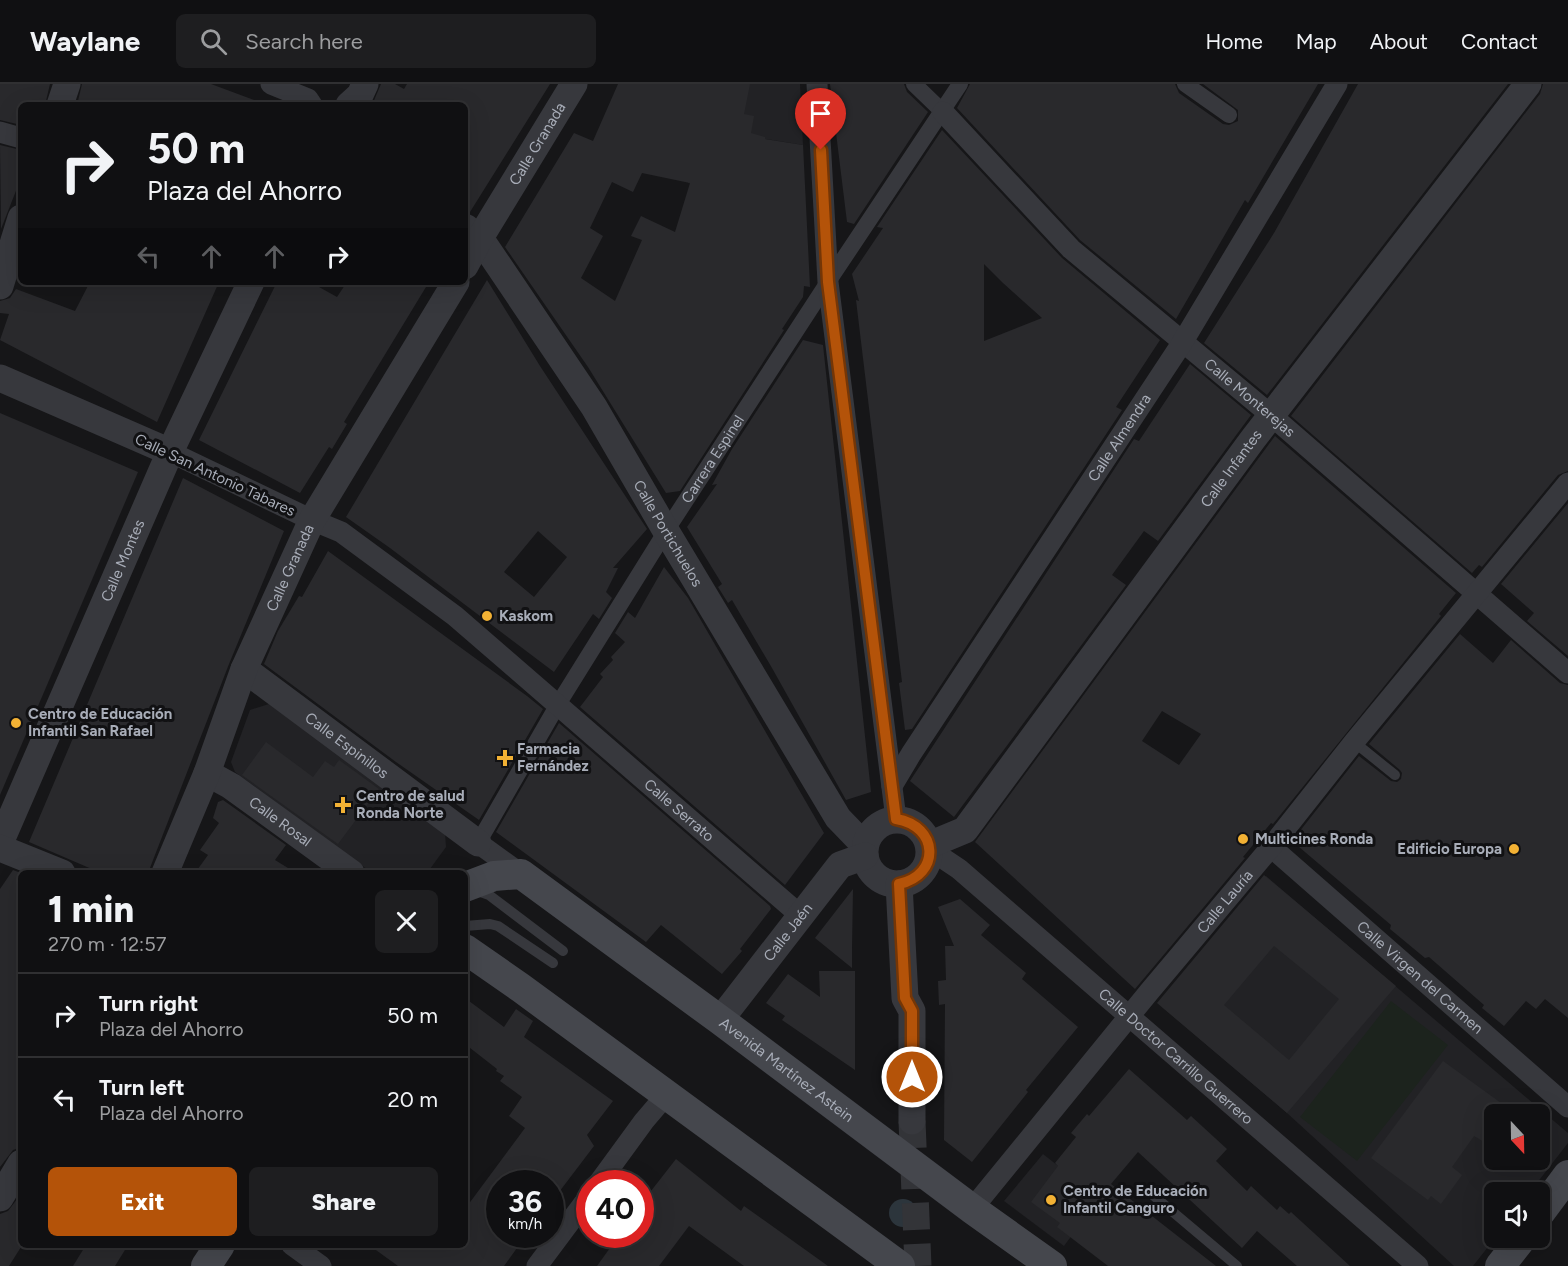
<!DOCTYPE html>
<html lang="en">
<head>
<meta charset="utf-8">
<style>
  body { margin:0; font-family:Figtree,sans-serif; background:#1e1e20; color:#f1f3f6; height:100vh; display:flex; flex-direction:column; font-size:22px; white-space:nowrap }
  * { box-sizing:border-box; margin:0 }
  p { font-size:20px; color:#9c9d9f }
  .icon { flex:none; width:33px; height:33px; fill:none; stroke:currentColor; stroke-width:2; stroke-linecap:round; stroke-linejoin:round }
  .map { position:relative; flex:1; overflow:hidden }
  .side { position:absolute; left:18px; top:786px; width:450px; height:378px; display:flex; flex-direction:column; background:#101012; border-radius:9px; box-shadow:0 6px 24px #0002,0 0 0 2px #303032 }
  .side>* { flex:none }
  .top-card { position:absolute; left:18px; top:18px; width:450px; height:183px; border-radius:9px; box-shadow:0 6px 24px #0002,0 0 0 2px #303032; background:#101012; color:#f1f3f6; overflow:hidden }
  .needle { width:39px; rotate:158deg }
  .controls { position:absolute; left:1484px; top:1020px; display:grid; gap:12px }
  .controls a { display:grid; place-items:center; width:66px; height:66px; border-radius:9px; background:#101012; box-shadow:0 6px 24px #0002,0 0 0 2px #303032; font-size:30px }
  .speed { position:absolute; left:486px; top:1086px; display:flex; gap:12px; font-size:30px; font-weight:700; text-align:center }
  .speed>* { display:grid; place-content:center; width:78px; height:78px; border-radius:50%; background:#101012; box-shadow:0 6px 24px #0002,0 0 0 2px #303032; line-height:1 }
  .speed small { font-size:15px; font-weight:400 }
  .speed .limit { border:9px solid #d22; background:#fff; color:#111 }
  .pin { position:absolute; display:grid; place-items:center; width:51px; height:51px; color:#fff; margin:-62px -26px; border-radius:50% 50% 50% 0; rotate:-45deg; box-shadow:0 0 6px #0007 }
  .pin .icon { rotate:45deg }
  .me { position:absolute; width:66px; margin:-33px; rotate:0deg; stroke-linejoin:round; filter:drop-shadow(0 0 4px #0008) }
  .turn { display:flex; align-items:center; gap:21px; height:126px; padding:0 30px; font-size:27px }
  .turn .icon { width:78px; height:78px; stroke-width:2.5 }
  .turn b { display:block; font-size:42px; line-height:51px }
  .lanes { display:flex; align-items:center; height:57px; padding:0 30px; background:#0003; justify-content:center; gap:30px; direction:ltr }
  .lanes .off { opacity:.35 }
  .round { display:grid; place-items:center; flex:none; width:63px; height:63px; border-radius:9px; background:#1e1e20 }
  .head { display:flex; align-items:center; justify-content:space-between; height:102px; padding:0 30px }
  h1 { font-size:36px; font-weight:800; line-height:45px }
  .primary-button { display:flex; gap:12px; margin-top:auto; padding:12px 30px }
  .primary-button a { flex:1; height:69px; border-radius:9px; background:#b45309; color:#fff; font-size:24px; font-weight:800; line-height:69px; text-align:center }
  .primary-button a+a { background:#1e1e20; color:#f1f3f6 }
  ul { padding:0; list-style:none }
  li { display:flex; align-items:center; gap:18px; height:84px; padding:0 30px; border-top:2px solid #303032 }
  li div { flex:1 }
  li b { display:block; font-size:22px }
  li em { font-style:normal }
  header { display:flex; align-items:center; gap:36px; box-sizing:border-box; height:84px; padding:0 30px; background:#101012; border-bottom:2px solid #303032 }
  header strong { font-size:28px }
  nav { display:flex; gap:33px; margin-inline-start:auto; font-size:21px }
  .search { width:420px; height:54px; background:#1e1e20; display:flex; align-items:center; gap:15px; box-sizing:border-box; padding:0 21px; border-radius:9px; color:#9c9d9f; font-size:22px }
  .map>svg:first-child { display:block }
</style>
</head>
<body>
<header>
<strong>Waylane</strong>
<div class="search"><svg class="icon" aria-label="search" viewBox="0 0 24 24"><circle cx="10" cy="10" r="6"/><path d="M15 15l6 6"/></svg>Search here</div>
<nav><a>Home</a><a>Map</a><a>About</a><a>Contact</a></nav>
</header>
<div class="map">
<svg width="1568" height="1182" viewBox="0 0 1568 1182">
  <rect width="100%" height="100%" fill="#161618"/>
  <g fill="#222225" fill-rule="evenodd">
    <polygon points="673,0 800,0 803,61 766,55 732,109 688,99 696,39"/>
    <polygon points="269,620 445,749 446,763 427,789 372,789 235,688 231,678 250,626"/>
    <path d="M1266 792 1568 1049V1059L1530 1108H1494L1495 1154 1473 1182H1454L1287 1029 1162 923ZM1494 1030H1539V1076H1494Z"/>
    <polygon points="1043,1070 1062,1085 1075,1147 1064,1162 1004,1117"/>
  </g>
  <polygon fill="#1c231d" points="1391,917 1448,961 1357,1077 1300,1033"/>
  <circle fill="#2c353c" cx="903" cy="1129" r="14"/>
  <g fill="#29292c" fill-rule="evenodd">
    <polygon points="0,0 50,0 45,21 21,21 21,41 0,36"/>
    <polygon points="82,0 211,0 262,19 262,21 77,21"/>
    <polygon points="381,0 395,0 404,5 407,0 550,0 470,128 465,128 465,21 372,21"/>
    <path d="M618 0H750L744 30 754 32 751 49 765 53V55L803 61 810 203 804 202 803 213 782 245 784 246 680 407 666 409 588 283 505 163 574 49 593 57ZM642 89 690 99 675 148 641 132 631 152 642 156 615 217 581 194 603 152 590 144 612 98 633 108Z"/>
    <polygon points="830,0 904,0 907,8 928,28 854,140 847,138"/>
    <polygon points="970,0 1175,0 1179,9 1223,40 1229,41 1238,37 1238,26 1203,0 1318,0 1248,119 1245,116 1176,235 1080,156 957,24"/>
    <polygon points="1358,0 1508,0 1267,311 1204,259 1274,149"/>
    <polygon points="1543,0 1568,0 1568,387 1558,391 1482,483 1479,481 1472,489 1291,332 1540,10"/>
    <path d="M942 46 1062 174 1160 256 1116 323 1122 326 912 645 905 646 899 599 902 598 856 216 859 217 852 190 883 144 877 143ZM984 180 1003 199 1042 234 984 257Z"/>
    <polygon points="0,61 21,66 21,94 1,145"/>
    <path d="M487 196 540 282 647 445 613 484H618L606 508 612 514 599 535 593 530 554 588 390 464 346 433ZM538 447 567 473 534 513 504 488Z"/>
    <polygon points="90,198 219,198 157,338 0,256 9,230 0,229 0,217 10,214 16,205 75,227"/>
    <polygon points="277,198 310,198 337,213 347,198 429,198 344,338 347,340 332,365 329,363 300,409 199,356"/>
    <polygon points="803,256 823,261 871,708 846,716 772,584 732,516 728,519 718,503 722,500 687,443 717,400 712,401 732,365"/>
    <polygon points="1190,280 1251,331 1158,457 1144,447 1112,491 1126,501 954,733 910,697 1134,355 1139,357"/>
    <polygon points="0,329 138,388 0,711"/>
    <path d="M1275 352 1456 509 1439 530 1441 532 1273 740 1271 739 1243 773 1245 774 1135 905 975 758ZM1162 627 1201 650 1179 681 1142 657Z"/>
    <polygon points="183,394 284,447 229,580 148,789 101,789 29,758"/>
    <polygon points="1568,419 1568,572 1527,537 1534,529 1501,500"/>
    <polygon points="328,467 527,612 543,625 479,736 396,678 264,580 278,547 299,512 302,513"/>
    <polygon points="664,483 688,514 824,749 785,801 580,623 603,593 600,590 613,576 611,573 625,558 615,549 628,528 635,534"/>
    <polygon points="1460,550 1493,579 1511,556 1560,599 1568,601 1568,934 1545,915 1536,925 1526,917 1504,942 1482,924 1484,921 1429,873 1425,874 1390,845 1391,841 1292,757 1359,672 1391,697 1397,698 1401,695 1402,689 1400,686 1369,660"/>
    <polygon points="559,639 770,822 771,825 740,865 742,867 722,890 661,841 646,858 496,748"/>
    <polygon points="266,658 313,693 325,677 334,683 339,676 379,705 338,760 242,691"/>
    <polygon points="223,716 286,761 275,776 296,789 195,789 208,771 200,766 219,739 213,734 218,718"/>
    <polygon points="13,786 21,789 21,1063 13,1066 0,1083 0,805"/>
    <path d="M1264 791 1396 902 1287 1029 1157 919ZM1274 862 1339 915 1289 976 1224 921Z"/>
    <polygon points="853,805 852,864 852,884 815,854"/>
    <polygon points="960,815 990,841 981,851 1026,889 1022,895 1078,943 1026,1006 1028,1008 972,1078 944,1056 945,920 939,921 938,897 946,896 945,862 954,862 938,823"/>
    <polygon points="819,887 855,887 855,986 782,936 785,932 766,919 788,890 820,913"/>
    <polygon points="465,914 504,943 516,925 533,937 524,953 613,1017 587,1051 594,1062 550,1120 550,1100 500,1100 500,1150 527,1150 504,1182 398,1182 369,1161 465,1161 465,1125 525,1044 509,1032 522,1013 500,997 504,992 496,987 497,985 465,960"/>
    <polygon points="1443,977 1501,1019 1494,1028 1494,1048 1486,1059 1474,1052 1452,1083 1462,1091 1441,1120 1431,1112 1428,1116 1371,1074"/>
    <polygon points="1129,985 1187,1036 1191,1032 1227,1065 1216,1077 1247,1107 1251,1102 1277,1126 1280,1122 1289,1130 1291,1128 1350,1182 1297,1182 1257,1147 1242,1164 1138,1068 1111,1100 1216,1182 1108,1182 1057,1143 1060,1139 1031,1118 1058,1082 1055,1079 1076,1053 1071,1049 1087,1030 1089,1032"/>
    <polygon points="676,1075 741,1127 744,1122 828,1182 744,1182 689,1142 659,1182 597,1182 620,1150 640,1150 640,1121"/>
    <polygon points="21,1110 21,1163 9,1182 0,1182 0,1130 8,1127"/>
    <polygon points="86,1161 128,1161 115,1182 73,1182"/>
  </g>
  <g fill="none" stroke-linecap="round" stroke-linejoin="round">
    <polyline stroke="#333438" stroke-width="27" stroke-dasharray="27 14" stroke-linecap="butt" points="912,1037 918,1182"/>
    <g stroke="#37383d" stroke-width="10">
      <polyline points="1354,658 1395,691"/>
      <polyline points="475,806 489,811 563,867"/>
      <polyline points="465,842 490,840 498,842 553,879"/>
      <polyline points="1148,1107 1237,1182"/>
    </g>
    <g stroke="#37383d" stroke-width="16">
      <polyline points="914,0 943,28"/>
      <polyline points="1185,0 1229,31"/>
      <path id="s1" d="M478 759 557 622 666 447 828 198 960 0"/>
    </g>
    <g stroke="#37383d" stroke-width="21">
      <polyline points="271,0 308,15 312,21"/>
      <polyline points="817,0 828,198 896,735"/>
      <path id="s2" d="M943 28 1071 165 1272 332 1568 589"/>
      <polyline points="0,48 21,54"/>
      <path id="s3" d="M170 368 312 436 341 448 455 532 800 831"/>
      <path id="s4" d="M892 702 911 670 1182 259 1337 0"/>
      <polyline points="478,759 521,790"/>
      <path id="s5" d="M1271 763 1568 1023"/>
      <path id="s6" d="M929 772 944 775 959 785 1418 1182"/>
      <polyline points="598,1100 644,1037 667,1010"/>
      <path id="s7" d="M972 1125 1149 908 1271 763 1354 658 1568 399"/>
      <polyline points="292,1161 321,1182"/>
      <polyline points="537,1182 590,1111"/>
    </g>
    <g stroke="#37383d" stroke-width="27">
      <polyline points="60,21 67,0"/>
      <polyline points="349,21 360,11 365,0"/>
      <path id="s8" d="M465 143 480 154 594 323 666 447 838 734 865 762"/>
      <path id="s9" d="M465 182 480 154 574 0"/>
      <polyline points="0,202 21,134"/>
      <polyline points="0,294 170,368"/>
      <path id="s10" d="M244 585 478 759"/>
      <path id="s11" d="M207 689 231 702 351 789"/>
      <circle cx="897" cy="768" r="32"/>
      <path id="s12" d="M0 759 170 368 251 198"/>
      <path id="s13" d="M929 761 965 746 1253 355 1528 0"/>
      <polyline points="0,764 62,789"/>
      <path id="s14" d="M165 789 207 689 244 585 312 436 456 198"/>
      <polyline points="899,800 905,914 912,927 912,1037"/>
      <path id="s15" d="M720 936 840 781 865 772"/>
      <polyline points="0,1114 21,1079"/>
    </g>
    <g stroke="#45474d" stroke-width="30">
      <path id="s16" d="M465 803 494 792 521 790 720 936 972 1125 1052 1182"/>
      <polyline points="465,865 521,904 900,1182"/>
      <polyline points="1539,1130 1568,1091"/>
      <polyline points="206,1182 220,1161"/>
      <polyline points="1500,1182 1522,1154"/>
    </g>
  </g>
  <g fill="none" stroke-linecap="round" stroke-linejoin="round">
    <g stroke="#753606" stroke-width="15">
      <path id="route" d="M821 66 828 198 896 735C939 742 941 791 899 800L905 914 912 927V993"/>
    </g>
    <use href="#route" stroke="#b45309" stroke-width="10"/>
  </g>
  <g fill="#f2b134" stroke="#111113" stroke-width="2">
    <circle cx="487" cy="532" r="6"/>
    <circle cx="16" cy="639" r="6"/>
    <path d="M502 665h6v6h6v6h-6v6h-6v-6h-6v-6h6z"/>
    <path d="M340 712h6v6h6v6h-6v6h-6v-6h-6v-6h6z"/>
    <circle cx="1243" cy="755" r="6"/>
    <circle cx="1514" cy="765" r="6"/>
    <circle cx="1051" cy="1116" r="6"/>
  </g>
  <g text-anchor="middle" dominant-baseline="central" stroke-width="6" stroke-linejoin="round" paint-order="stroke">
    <g font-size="15" fill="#a8adb8" stroke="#111113">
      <text stroke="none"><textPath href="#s9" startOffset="142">Calle Granada</textPath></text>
      <text stroke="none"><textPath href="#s2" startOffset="420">Calle Monterejas</textPath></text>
      <text stroke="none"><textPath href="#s4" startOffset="416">Calle Almendra</textPath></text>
      <text stroke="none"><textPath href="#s1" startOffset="450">Carrera Espinel</textPath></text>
      <text stroke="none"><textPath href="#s13" startOffset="488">Calle Infantes</textPath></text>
      <text transform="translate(215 391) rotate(25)">Calle San Antonio Tabares</text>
      <text stroke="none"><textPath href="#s8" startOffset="369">Calle Portichuelos</textPath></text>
      <text stroke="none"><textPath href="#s12" startOffset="308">Calle Montes</textPath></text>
      <text stroke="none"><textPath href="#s14" startOffset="330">Calle Granada</textPath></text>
      <text stroke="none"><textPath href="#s10" startOffset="128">Calle Espinillos</textPath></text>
      <text stroke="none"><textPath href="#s3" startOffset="627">Calle Serrato</textPath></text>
      <text stroke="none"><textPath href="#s11" startOffset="88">Calle Rosal</textPath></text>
      <text stroke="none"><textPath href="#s7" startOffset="398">Calle Lauría</textPath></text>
      <text stroke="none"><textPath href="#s15" startOffset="111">Calle Jaén</textPath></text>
      <text stroke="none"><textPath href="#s5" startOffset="198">Calle Virgen del Carmen</textPath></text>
      <text stroke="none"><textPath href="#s6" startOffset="320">Calle Doctor Carrillo Guerrero</textPath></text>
      <text stroke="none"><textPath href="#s16" startOffset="388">Avenida Martínez Astein</textPath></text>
    </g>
    <g font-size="15" font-weight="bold" fill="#a8adb8" stroke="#111113" text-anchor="start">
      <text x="499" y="532">Kaskom</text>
      <text x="28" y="630">Centro de Educación<tspan x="28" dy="17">Infantil San Rafael</tspan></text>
      <text x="517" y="665">Farmacia<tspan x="517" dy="17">Fernández</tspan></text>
      <text x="356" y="712">Centro de salud<tspan x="356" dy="17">Ronda Norte</tspan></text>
      <text x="1255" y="755">Multicines Ronda</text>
      <text x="1502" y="765" text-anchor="end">Edificio Europa</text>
      <text x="1063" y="1107">Centro de Educación<tspan x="1063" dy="17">Infantil Canguro</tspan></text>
    </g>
  </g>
</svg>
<div class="controls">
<a><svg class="needle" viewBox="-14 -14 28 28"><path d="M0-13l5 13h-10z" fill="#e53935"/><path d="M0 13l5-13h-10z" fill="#9c9d9f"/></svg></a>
<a><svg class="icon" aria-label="sound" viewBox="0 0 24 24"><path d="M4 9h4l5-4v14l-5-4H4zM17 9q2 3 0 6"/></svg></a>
</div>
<div class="speed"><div>36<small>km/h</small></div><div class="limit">40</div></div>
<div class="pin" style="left:821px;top:66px;background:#d93025"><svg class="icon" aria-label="arrive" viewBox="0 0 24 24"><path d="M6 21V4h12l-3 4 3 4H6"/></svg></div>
<svg class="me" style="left:912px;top:993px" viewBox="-20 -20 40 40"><circle r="17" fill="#b45309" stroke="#fff" stroke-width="3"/><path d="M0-11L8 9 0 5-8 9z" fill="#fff"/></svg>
<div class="top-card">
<div class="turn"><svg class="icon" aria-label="right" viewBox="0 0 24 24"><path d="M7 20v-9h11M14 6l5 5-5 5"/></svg><div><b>50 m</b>Plaza del Ahorro</div></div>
<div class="lanes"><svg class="icon off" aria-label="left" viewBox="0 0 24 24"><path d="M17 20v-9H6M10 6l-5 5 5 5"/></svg><svg class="icon off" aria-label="ahead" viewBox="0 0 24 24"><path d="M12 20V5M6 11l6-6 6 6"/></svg><svg class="icon off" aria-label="ahead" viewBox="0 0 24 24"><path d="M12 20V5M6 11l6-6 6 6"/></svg><svg class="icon" aria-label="right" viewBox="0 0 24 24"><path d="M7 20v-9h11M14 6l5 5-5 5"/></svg></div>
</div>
<section class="side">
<div class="head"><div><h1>1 min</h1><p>270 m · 12:57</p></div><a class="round"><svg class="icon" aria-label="close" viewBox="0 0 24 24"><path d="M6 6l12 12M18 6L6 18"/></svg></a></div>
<ul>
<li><svg class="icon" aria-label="right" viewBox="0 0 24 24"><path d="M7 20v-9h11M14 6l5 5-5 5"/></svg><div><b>Turn right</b><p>Plaza del Ahorro</p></div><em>50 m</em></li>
<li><svg class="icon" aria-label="left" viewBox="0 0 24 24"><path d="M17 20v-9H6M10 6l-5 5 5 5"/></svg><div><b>Turn left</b><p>Plaza del Ahorro</p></div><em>20 m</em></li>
</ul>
<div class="primary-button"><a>Exit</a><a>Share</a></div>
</section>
</div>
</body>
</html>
